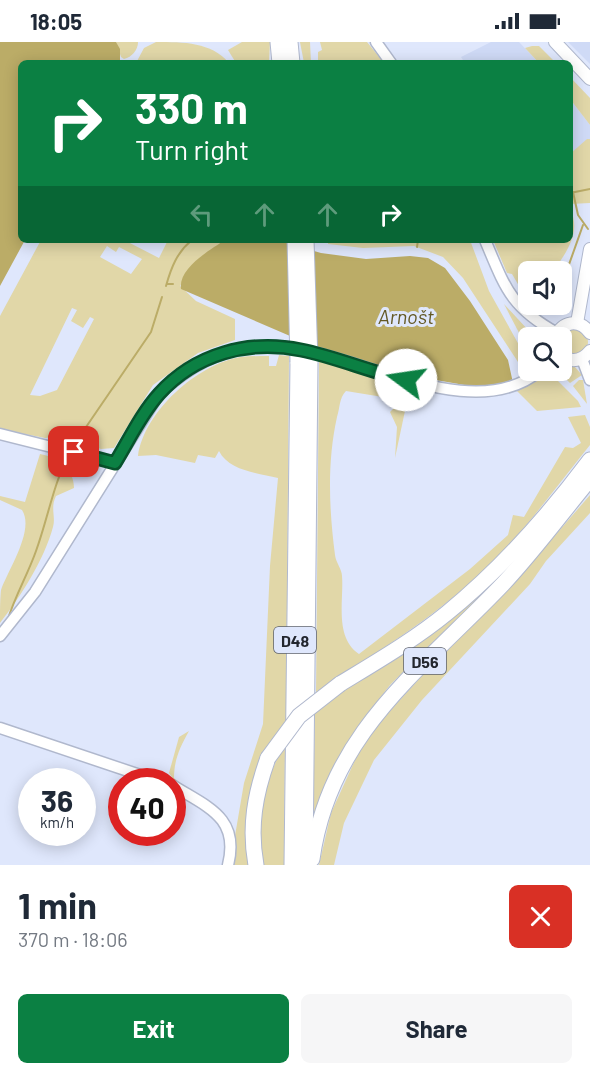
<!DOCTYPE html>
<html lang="en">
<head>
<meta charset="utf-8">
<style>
  body { margin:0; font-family:Barlow,sans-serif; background:#f6f6f7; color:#1f2937; height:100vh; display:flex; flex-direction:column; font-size:22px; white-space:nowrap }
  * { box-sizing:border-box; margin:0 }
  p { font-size:20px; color:#747a83 }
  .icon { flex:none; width:33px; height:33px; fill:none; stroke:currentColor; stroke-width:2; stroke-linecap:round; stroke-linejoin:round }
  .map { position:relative; height:823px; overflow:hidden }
  .drawer { display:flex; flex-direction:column; background:#fff; flex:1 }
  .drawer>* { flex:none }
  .top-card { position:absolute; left:18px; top:18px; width:555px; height:183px; border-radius:9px; box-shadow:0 3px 15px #0003; background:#0b8043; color:#fff; overflow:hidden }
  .fabs { position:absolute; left:518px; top:219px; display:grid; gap:12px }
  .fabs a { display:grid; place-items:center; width:54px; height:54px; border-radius:9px; background:#fff; box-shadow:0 3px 15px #0003; font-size:30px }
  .speed { position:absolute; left:18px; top:726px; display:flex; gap:12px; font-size:30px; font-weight:700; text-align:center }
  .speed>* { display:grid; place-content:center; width:78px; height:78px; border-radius:50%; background:#fff; box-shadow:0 3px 15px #0003; line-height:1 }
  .speed small { font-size:15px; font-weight:400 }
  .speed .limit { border:9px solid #d22; background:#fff; color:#111 }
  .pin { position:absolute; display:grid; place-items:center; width:51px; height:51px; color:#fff; margin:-26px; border-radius:12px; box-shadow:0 3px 9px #0006 }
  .me { position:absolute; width:66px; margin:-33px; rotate:284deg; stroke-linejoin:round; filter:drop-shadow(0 0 4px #0008) }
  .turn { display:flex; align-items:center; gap:21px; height:126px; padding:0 18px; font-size:27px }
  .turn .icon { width:78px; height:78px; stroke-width:2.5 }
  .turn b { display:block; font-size:42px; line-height:51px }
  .lanes { display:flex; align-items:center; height:57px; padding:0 18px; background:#0003; justify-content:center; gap:30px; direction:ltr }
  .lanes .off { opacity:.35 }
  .round { display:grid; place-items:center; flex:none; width:63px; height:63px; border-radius:9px; background:#f6f6f7 }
  .overview { display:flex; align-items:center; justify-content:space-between; height:102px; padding:0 18px }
  h1 { font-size:36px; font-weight:700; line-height:45px }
  .primary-button { display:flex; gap:12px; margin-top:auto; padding:12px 18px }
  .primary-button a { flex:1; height:69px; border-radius:9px; background:#0b8043; color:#fff; font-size:24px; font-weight:700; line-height:69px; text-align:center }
  .primary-button a+a { background:#f6f6f7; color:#1f2937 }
  .status { display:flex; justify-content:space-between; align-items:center; height:42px; padding:0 30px; background:#fff; direction:ltr }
  .status svg { height:16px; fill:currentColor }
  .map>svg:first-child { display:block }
</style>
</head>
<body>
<div class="status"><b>18:05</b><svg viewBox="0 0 49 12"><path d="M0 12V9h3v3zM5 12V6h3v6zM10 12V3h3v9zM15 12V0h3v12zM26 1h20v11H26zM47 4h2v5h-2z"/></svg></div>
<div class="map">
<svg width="590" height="823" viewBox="0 0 590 823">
  <rect width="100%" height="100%" fill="#dfe7fc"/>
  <g fill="#cfdaf6">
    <polygon points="491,0 519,0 539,21 465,21 461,15"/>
    <polygon points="568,0 590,0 590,22"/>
    <polygon points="570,57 590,83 590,97 570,112"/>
  </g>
  <g fill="#e1d7a8" fill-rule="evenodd">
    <path d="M116 0H138C138 8 132 15 124 17L121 15Z"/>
    <path d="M156 0C184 0 211 0 229 21H136L144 6Z"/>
    <polygon points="242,0 270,0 269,21 236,21 228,8"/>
    <polygon points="300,0 310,0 311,21 304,21"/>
    <polygon points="320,0 367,0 384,21 318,21 318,10 322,8"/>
    <polygon points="532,4 539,4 556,21 539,21 525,6"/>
    <polygon points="570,35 590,56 590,83 570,57"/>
    <polygon points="587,97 590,97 590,161 570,162 570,112"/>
    <path d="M570 167C582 190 566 210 554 229L528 230V249H522L512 232 507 231 493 198H570Z"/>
    <path d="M41 198H124L159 216 168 198H225L196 219 180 244 196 259 235 277V298L198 311 153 343 114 406 101 407 62 394 45 396 0 387V274ZM107 204 116 210 119 205 142 217 131 232 100 215ZM72 266 77 268 71 279 83 286 90 275 94 277 57 348 40 354 30 353Z"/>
    <polygon points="328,198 470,198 489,249 524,312 518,320 463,236 443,215 414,204 363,206 328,202"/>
    <polygon points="504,262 529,289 541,295 528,296 528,308"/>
    <circle cx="574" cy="300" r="14"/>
    <path d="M279 313 289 314 286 680 246 779 248 823H230L244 741 263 682 270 524 278 436C258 431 229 429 219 409L215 416 198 413 195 421 156 413 138 414C144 370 197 322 241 315 250 314 260 314 269 314V324H276Z"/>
    <path d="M319 319 400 342 399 347 409 350 395 416 397 385 390 370 397 363 395 357 346 349C339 356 340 366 337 375 327 420 329 467 335 513 336 521 342 527 342 534 344 558 334 595 359 612L470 527 508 493 513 473 524 475 565 405 573 406 581 401 568 375 585 373 590 385V403C555 446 523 492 483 529 433 577 373 612 316 651Z"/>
    <polygon points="566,322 575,325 582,333 570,341 558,329 561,328 561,323"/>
    <polygon points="551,332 578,359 581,365 537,369 517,349"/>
    <polygon points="579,338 583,338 587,362 573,344"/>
    <path d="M40 412C57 415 74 426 74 446L56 454C50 466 56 475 53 485 44 518 21 554 0 581 0 571 0 557 1 548 8 528 35 488 22 468L0 458V454L25 460Z"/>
    <polygon points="590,453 590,471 546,519 530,542 422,658 374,718 344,781 334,823 319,823 331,771 365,696 420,636 507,549"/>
    <polygon points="537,491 492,543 390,643 354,690 331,734 313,786 315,668 412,603"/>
    <path d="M189 689C180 705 174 718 174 736L188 747 174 738 169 731 179 695Z"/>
    <path d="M285 702 284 823H263C256 779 263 740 285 702Z"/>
  </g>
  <g fill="#bbac67">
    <polygon points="0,0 116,0 120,7 120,21 21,21 21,198 25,198 0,244"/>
    <path d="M225 198H276L321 211 366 217 410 214 428 216 445 226 470 259 508 318 513 341 476 345 407 333 332 312 181 247C178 226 210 208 225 198Z"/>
  </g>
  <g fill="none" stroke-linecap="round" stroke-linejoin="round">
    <g stroke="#bbac67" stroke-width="2">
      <polyline points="573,150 578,173 588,187"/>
      <polyline points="570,151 590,147"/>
      <polyline points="417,205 418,198"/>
      <polyline points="167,242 173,242"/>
      <path d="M166 244C171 226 177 210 192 198"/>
      <polyline points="561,245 583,183"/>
      <polyline points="71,407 151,290 162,255"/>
      <path d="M8 577C15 554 28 532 36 509 48 476 53 443 69 412"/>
    </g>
    <g stroke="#b0b8cd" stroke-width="13">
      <g id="minor">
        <polyline points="376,0 391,21"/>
        <path d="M485 198C505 245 510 265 557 291"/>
        <polyline points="582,317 590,338"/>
        <polyline points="0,392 115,421"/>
        <path d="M0 594 35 550 159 352C189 325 220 307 260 304 341 298 468 390 541 328"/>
        <polyline points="0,686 161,740"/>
        <path d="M172 743C207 765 240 775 228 823"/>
      </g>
    </g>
    <g stroke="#b0b8cd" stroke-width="14">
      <g id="major">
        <polyline points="555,0 590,37"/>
        <polyline points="577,281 590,207"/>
        <path d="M555 296C562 279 579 276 590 291"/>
        <path d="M561 314C572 321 582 319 590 309"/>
      </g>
    </g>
    <g stroke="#b0b8cd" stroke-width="17">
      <g id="highway">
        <polyline points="278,0 280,21"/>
        <polyline points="290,0 292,21"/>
        <path d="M340 642C376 620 414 598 447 571 501 527 548 474 590 418"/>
        <path d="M312 817C330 690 421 628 503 542 534 509 561 472 590 437"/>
        <path d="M256 823C249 785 255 752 268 716"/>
        <polyline points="292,823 298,320"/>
        <polyline points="305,823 310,319"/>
      </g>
    </g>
    <use href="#minor" stroke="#fff" stroke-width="10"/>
    <use href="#major" stroke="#fff" stroke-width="12"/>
    <use href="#highway" stroke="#fff" stroke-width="15"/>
    <g stroke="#b0b8cd" stroke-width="17" stroke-linecap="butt">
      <g id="highway-bridge">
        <polyline points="295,198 298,320"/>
        <polyline points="306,198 310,319"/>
        <polyline points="268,716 299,674 340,642"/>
      </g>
    </g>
    <use href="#highway-bridge" stroke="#fff" stroke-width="15"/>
  </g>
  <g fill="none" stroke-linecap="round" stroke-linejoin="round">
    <g stroke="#07532c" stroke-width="15">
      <path id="route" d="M74 410 115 421C129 398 141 372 159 352 195 312 249 297 301 308 336 315 370 330 406 338"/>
    </g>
    <use href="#route" stroke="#0b8043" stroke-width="10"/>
  </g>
  <g text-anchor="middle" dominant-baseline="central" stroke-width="6" stroke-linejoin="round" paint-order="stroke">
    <g fill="#dfe7fc" stroke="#5b606c" stroke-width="1.5">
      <rect x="274" y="585" width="42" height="26" rx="4.5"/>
      <rect x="404" y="606" width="42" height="26" rx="4.5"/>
    </g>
    <g font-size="16" font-weight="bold" fill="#23262e">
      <text x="295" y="598">D48</text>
      <text x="425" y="619">D56</text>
    </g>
    <g font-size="20" font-style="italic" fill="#635824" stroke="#dfe7fc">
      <text x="406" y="274">Arnošt</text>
    </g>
  </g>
</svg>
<div class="fabs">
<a><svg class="icon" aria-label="sound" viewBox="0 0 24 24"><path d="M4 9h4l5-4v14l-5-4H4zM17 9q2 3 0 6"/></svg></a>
<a><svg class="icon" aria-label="search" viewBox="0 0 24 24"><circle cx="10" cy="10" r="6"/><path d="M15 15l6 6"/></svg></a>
</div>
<div class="speed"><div>36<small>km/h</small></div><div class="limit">40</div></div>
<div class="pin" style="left:74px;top:410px;background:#d93025"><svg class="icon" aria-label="arrive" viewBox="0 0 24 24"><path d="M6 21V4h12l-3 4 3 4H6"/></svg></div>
<svg class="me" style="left:406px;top:338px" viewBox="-20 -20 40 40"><circle r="19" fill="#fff"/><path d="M0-13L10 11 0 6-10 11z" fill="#0b8043"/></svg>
<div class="top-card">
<div class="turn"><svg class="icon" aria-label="right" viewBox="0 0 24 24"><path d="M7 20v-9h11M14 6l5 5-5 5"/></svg><div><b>330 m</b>Turn right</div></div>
<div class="lanes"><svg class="icon off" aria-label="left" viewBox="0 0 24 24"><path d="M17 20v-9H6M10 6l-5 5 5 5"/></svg><svg class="icon off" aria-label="ahead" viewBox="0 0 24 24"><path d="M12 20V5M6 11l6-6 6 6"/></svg><svg class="icon off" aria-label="ahead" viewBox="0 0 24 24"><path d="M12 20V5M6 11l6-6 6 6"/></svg><svg class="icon" aria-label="right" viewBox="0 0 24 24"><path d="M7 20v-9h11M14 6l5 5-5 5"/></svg></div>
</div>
</div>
<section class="drawer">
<div class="overview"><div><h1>1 min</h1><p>370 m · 18:06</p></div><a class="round" style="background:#d93025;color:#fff"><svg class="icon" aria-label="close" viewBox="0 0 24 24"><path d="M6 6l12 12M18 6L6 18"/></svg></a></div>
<div class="primary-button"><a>Exit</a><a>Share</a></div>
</section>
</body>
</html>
